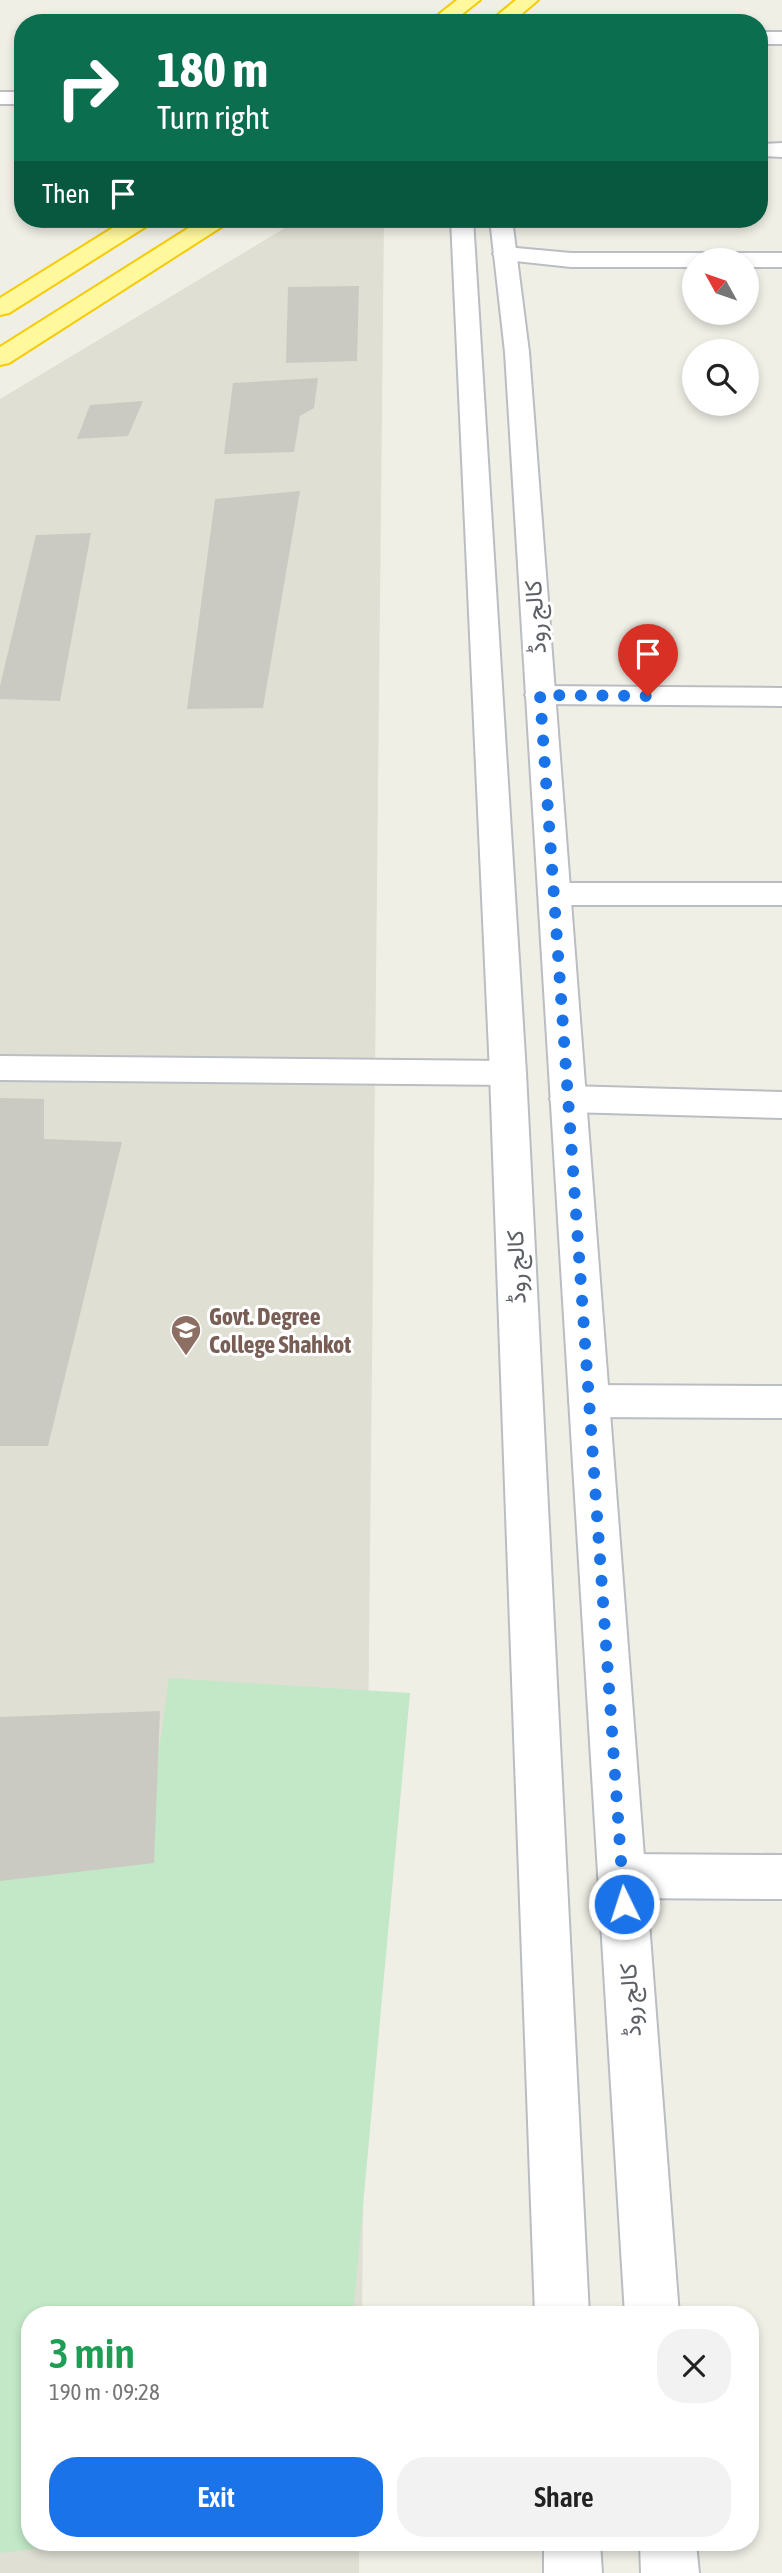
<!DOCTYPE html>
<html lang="en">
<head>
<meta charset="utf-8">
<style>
  body { margin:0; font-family:"Asap Condensed",Vazirmatn,sans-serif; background:#f2f2f2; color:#222; height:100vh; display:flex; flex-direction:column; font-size:26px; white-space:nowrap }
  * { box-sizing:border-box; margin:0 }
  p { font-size:23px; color:#767676 }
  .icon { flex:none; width:38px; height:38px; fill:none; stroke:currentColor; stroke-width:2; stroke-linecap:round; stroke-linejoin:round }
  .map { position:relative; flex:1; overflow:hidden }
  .panel { position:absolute; left:21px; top:2306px; width:738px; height:245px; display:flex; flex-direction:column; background:#fff; border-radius:28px; box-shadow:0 4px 10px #0003 }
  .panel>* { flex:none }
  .hud { position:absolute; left:14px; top:14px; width:754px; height:214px; border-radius:28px; box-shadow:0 4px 10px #0003; background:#0b6e4f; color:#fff; overflow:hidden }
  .needle { width:46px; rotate:310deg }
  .fabs { position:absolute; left:682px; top:248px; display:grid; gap:14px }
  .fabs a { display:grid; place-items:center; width:77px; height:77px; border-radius:50%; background:#fff; box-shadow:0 4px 10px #0003; font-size:35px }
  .pin { position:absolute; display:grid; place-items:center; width:60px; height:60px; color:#fff; margin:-72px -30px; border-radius:50% 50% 50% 0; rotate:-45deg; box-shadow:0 0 7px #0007 }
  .pin .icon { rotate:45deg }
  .me { position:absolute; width:77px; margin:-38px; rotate:356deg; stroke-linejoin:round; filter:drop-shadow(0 0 5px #0008) }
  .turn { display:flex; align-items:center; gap:24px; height:147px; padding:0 28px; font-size:32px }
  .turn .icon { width:91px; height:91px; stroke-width:2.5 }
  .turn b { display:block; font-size:49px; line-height:60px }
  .then { display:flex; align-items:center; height:66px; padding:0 28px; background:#0003; gap:14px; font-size:26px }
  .round { display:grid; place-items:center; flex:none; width:74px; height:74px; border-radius:28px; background:#f2f2f2 }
  .summary { display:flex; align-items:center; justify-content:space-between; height:119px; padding:0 28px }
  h1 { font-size:42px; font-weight:600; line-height:52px; color:#1e9e55 }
  .cta { display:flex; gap:14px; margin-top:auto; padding:14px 28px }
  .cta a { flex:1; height:80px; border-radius:28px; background:#1a73e8; color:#fff; font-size:28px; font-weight:600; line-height:80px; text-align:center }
  .cta a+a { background:#f2f2f2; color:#222 }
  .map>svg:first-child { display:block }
</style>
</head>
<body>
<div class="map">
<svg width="782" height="2573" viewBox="0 0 782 2573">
  <rect width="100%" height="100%" fill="#f0efe6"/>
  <polygon fill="#e0dfd4" points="300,219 384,219 362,2315 30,2315 30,2543 359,2543 359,2573 0,2573 0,399"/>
  <polygon fill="#c2e8c7" points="169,1678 410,1693 353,2315 30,2315 30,2543 82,2543 0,2553 0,1839 148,1829"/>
  <g fill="#cbcac2">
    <polygon points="359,286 357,361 286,363 288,287"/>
    <polygon points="318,378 314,408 300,416 294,452 224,454 233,383"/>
    <polygon points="143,401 128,436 77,439 90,405"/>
    <polygon points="300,491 263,708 187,709 215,499"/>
    <polygon points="91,533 60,701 0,699 0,686 36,535"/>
    <polygon points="0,1098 44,1099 44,1139 122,1142 48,1446 0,1446"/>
    <polygon points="160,1711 154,1863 0,1881 0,1717"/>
  </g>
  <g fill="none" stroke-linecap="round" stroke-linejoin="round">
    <g stroke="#babdc2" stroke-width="4">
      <g id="minor">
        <rect x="760" y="32" width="22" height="12"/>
        <rect x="0" y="92" width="23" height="12"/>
        <polygon points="782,143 782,157 760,156 760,144"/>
        <polygon points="505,247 571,253 782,253 782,267 747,267 747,261 695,261 695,267 571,267 497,259 493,254 497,249"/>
        <polygon points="540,686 782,688 782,706 540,704 529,701 525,695 529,689"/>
        <polygon points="554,883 782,883 782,905 554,905 542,902 538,894 542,886"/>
        <polygon points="0,1056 508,1061 521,1064 526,1073 521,1082 508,1085 0,1080"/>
        <polygon points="568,1086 782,1092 782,1118 568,1112 555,1108 550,1099 555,1090"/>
        <polygon points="589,1385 782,1386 782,1418 589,1417 575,1412 569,1401 575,1390"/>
        <polygon points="622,1854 782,1855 782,1899 622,1898 605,1892 598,1876 605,1860"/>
      </g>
    </g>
    <g stroke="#babdc2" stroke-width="4">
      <g id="tertiary">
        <polygon points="451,219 473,219 526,1073 589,2315 535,2315 490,1073"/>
        <polygon points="490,219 512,219 529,352 679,2315 625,2315 505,352"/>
        <polygon points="544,2543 600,2543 602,2573 544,2573"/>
        <polygon points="640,2543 696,2543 699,2573 641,2573"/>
      </g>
    </g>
    <g stroke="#f6cb00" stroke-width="4">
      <g id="trunk">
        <polygon points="457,0 480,0 451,23 428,23"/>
        <polygon points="516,0 538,0 511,23 488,23"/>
        <polygon points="127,219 153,219 150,224 9,313 0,315 0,298"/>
        <polygon points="203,219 229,219 226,224 9,363 0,365 0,347"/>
      </g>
    </g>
    <use href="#minor" fill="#fff" fill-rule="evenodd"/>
    <use href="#tertiary" fill="#fff" fill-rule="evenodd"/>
    <use href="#trunk" fill="#fff89d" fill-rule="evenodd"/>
  </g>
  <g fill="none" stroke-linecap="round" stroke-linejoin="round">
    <polyline stroke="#1a73e8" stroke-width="12" stroke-dasharray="0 21.6" points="624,1904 540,695 648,696"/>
  </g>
  <defs>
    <g id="university-pin" transform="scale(1.575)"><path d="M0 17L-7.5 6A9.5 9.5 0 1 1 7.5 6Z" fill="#8d6e63" stroke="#fff"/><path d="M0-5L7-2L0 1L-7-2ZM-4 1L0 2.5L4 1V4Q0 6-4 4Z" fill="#fff"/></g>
  </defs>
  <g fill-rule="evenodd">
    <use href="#university-pin" x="186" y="1330"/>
  </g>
  <g text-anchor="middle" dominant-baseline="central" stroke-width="6" stroke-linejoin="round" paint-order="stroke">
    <g font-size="24" fill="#5d6067" stroke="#fff">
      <text transform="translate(535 617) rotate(-94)">کالج روڈ</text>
      <text transform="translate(516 1267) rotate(-92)">کالج روڈ</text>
      <text transform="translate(630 2000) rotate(-94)">کالج روڈ</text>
    </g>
    <g font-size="24" font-weight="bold" fill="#785e54" stroke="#fff" text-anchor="start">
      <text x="209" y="1316">Govt. Degree<tspan x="209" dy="28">College Shahkot</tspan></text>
    </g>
  </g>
</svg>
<div class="fabs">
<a><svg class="needle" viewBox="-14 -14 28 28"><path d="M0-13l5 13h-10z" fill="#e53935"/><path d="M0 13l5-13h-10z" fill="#767676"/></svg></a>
<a><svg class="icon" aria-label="search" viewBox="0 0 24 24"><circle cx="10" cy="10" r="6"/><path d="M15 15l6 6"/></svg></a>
</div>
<div class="pin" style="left:648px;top:696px;background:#d93025"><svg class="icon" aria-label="arrive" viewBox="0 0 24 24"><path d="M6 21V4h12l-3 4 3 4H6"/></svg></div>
<svg class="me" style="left:624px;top:1904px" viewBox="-20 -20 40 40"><circle r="17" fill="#1a73e8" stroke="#fff" stroke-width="3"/><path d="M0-11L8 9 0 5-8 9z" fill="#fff"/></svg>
<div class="hud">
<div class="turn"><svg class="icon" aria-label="right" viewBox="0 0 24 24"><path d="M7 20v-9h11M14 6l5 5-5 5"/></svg><div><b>180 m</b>Turn right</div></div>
<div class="then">Then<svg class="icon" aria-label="arrive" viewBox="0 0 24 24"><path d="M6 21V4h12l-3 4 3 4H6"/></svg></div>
</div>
<section class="panel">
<div class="summary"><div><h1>3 min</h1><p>190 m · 09:28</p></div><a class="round"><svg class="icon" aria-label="close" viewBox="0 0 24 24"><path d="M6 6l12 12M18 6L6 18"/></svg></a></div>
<div class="cta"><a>Exit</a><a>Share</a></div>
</section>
</div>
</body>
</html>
